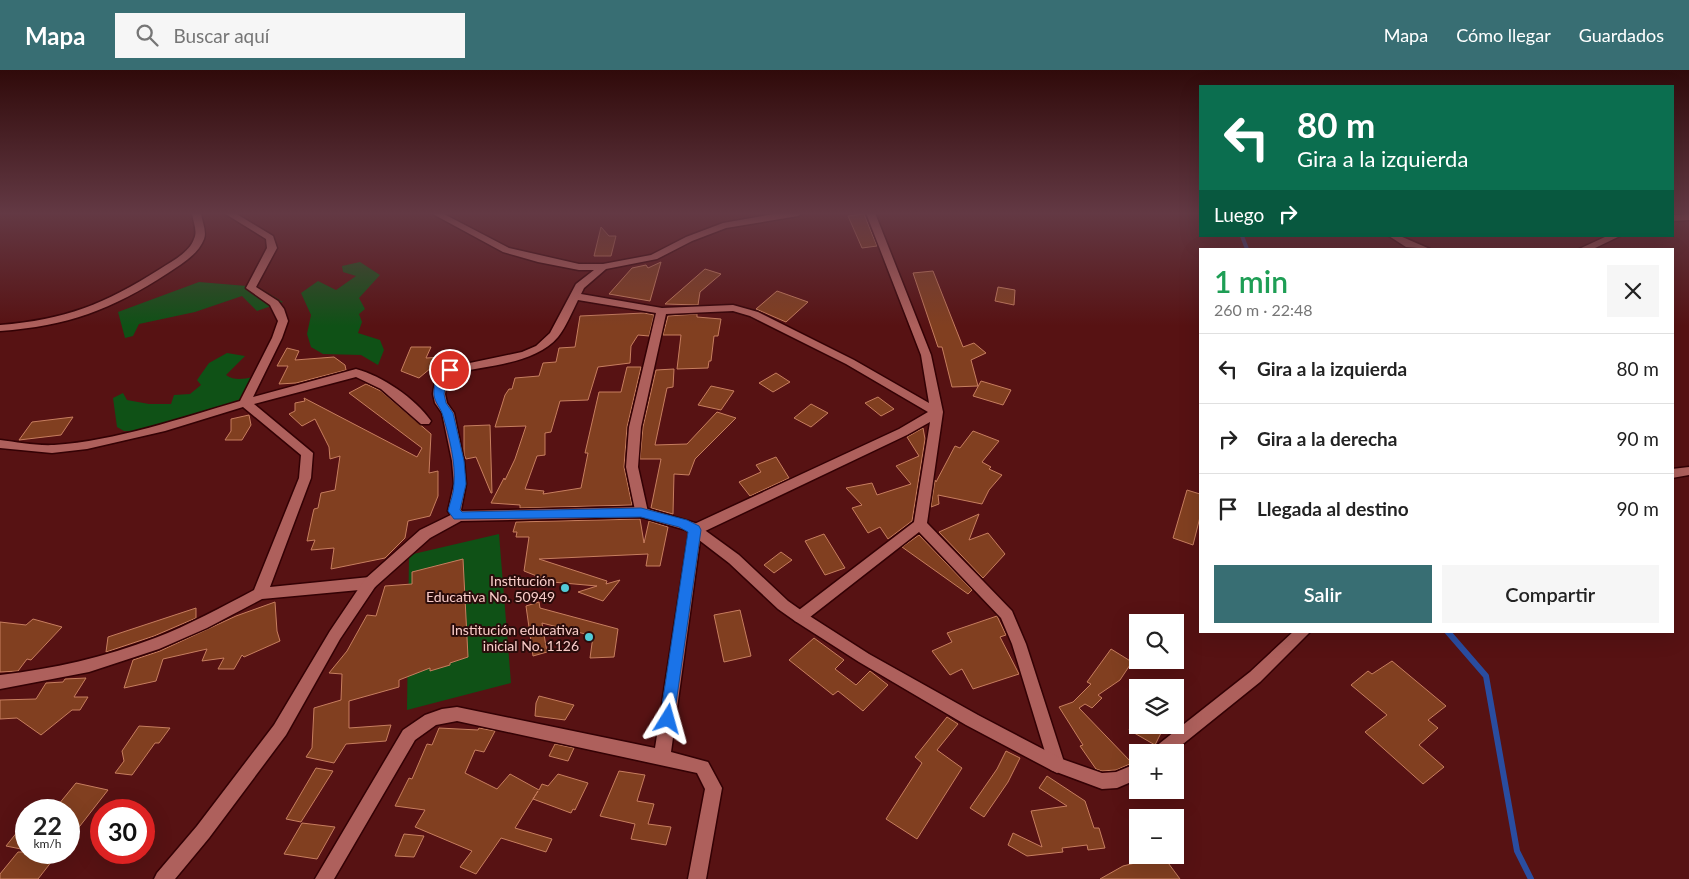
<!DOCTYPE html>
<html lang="es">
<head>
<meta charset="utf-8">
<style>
  body { margin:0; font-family:Lato,sans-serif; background:#f6f6f6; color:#222; height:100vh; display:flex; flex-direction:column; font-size:19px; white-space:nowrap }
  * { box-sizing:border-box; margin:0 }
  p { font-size:16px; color:#767676 }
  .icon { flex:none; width:28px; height:28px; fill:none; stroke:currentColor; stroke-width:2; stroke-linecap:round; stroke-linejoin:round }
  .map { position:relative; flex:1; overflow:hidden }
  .panel { position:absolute; left:1199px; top:178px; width:475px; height:385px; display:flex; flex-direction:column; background:#fff; border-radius:0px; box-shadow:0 5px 20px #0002 }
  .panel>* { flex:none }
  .hud { position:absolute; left:1199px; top:15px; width:475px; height:152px; border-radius:0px; box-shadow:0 5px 20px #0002; background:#0b6e4f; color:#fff; overflow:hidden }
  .tools { position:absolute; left:1129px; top:544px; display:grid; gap:10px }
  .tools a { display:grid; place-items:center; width:55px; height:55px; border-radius:0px; background:#fff; box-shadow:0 5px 20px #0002; font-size:25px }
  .speed { position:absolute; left:15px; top:729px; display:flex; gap:10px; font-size:25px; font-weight:700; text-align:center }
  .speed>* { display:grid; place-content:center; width:65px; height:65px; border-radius:50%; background:#fff; box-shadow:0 5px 20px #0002; line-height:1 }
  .speed small { font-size:12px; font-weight:400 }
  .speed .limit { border:8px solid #d22; background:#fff; color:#111 }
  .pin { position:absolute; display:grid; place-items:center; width:42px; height:42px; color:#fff; margin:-21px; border:2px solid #fff; border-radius:50%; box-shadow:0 1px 5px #0007 }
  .me { position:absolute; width:55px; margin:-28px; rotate:8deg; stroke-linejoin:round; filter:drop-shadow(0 0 4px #0008) }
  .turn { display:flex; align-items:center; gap:18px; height:105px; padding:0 15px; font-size:22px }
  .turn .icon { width:65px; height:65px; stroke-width:2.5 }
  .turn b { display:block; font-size:35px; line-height:42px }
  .then { display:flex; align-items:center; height:48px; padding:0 15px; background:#0003; gap:10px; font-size:19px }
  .round { display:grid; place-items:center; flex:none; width:52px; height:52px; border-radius:0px; background:#f6f6f6 }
  .summary { display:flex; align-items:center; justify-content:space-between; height:85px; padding:0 15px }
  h1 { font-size:30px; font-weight:600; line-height:38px; color:#1e9e55 }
  .primary-button { display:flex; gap:10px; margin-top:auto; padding:10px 15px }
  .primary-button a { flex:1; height:58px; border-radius:0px; background:#386e73; color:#fff; font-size:20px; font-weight:600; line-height:58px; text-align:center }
  .primary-button a+a { background:#f6f6f6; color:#222 }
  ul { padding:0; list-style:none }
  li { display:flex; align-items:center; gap:15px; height:70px; padding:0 15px; border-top:1px solid #e0e0e0 }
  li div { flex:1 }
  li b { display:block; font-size:19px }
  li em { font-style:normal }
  header { display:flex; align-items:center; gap:30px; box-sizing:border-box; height:70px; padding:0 25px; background:#386e73; color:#fff }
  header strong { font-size:24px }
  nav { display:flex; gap:28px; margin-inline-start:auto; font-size:18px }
  .search { width:350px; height:45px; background:#f6f6f6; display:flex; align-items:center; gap:12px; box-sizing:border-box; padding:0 18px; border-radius:0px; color:#767676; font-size:19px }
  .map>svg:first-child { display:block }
</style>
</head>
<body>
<header>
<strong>Mapa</strong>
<div class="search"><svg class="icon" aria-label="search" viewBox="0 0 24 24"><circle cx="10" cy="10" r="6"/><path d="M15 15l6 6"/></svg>Buscar aquí</div>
<nav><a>Mapa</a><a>Cómo llegar</a><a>Guardados</a></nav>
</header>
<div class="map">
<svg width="1689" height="809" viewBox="0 0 1689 809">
  <rect width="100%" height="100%" fill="#571213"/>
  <g fill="#0f5116">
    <polygon points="360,192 380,205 359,228 365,239 359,244 362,252 358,263 380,270 384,280 378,295 361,285 323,284 311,277 307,264 311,245 301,223 318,211 336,220 356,206 343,202 342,196"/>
    <polygon points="199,212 258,217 283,232 257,241 242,226 195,242 139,254 133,266 125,268 118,242"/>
    <path d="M227 283 245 286 226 305C235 311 243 309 253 307L255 323 228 335 138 361H124L117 357 113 328 123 323 127 330 149 334H171L174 325 190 324 201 315 197 310 209 293Z"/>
    <polygon points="499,464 511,613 407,640 409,485"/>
  </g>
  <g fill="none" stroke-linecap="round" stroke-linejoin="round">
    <polyline stroke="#2a4da0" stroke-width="4" points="1242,166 1247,179"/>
    <polyline stroke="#2a4da0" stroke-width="6" points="1447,561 1486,606 1517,781 1531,809"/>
  </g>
  <g fill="#813f20" stroke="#c77e5f">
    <polygon points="864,144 870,159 877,176 862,178 848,146"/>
    <polygon points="601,157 609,166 616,166 611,186 594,186"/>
    <polygon points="661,192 650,231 609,224 632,198 646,195 648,198"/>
    <polygon points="705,199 721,204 700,222 698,235 665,234"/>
    <polygon points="933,201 963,277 974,273 986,283 971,290 978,316 952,317 942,277 938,277 913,203"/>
    <polygon points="998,217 1015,220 1014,235 995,231"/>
    <polygon points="777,221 808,232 786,252 756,239"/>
    <polygon points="644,243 654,245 649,266 638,265 631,276 630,293 598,297 588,330 560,331 551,362 545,363 545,385 537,386 525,419 544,421 543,424 581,418 588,383 585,383 599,322 621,322 627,297 641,297 627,357 624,397 632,435 520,438 520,435 491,433 504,408 505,410 515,389 526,356 495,357 505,325 509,319 512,319 515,308 539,306 543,293 556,292 559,278 575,277 580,246"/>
    <polygon points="697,244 697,247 721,249 718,266 714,266 711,291 709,291 708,298 677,299 681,265 663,265 668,246"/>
    <polygon points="411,277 431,277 426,288 444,287 419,308 401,301"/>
    <polygon points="287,278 299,281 295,290 334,287 345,295 346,300 296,313 279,314 288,296 277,296"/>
    <polygon points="674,299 673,317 667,318 655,375 687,374 717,342 736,348 695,389 689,405 674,404 673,444 651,438 661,389 640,389 643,357 656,300"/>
    <polygon points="776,303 790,312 773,322 759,313"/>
    <polygon points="981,311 1011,320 1003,335 973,326"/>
    <polygon points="366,314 381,321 431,364 429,403 438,401 438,426 430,446 408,451 405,468 385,488 331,499 334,478 311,480 315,470 307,471 313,443 314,439 318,438 321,423 335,420 340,386 330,389 329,377 315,349 302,356 289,344 295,341 295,333 305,331 304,328 417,387 422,378 349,323"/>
    <polygon points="711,316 734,321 721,340 698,335"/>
    <polygon points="878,327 894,339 881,346 865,333"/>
    <polygon points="811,334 828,343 811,357 794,348"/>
    <polygon points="249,345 251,355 242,370 225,370 231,361 231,349"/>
    <polygon points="73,347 61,365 19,370 32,352"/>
    <polygon points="490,355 492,423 491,423 476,387 466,389 464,384 464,356"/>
    <polygon points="923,358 925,369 912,451 888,469 880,457 868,463 852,438 862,435 846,418 872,413 877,425 911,414 896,396 919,386 907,367"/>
    <polygon points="973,361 999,371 982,392 991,397 989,399 1002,405 989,420 982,434 938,425 939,434 931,437 935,410 936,412 955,376 960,378"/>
    <polygon points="776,387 789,408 750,426 739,412 761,402 756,395"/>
    <polygon points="1187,420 1200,424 1200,447 1193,475 1173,468"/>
    <polygon points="979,444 969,470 988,463 1005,484 983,508 939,462"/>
    <polygon points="640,449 644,473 649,451 668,457 660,496 646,496 648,484 539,489 607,511 606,514 620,510 603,531 578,522 597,516 552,512 524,501 529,467 516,467 517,462 513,462 516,452"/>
    <polygon points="824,464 845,498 825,505 805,471"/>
    <polygon points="919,465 972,520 968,524 902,477"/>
    <polygon points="781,482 792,490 774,503 764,495"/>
    <polygon points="463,489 468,587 450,593 450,595 430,601 430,598 399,610 399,617 349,631 349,658 391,655 386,671 346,674 334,693 306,687 312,678 314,638 341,630 342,604 329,603 347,581 367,545 376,546 385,516 412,514 412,502"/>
    <polygon points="275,532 277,561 280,571 244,587 242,585 234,599 218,599 224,588 202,591 207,579 163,589 156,611 124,618 133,590 160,581 236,546"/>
    <polygon points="539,532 540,538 618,559 614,587 590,588 593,566 542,553 547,582 533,586 526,536"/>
    <polygon points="196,538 196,548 154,566 106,582 108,567"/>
    <polygon points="740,540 751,586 724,592 714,545"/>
    <polygon points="997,546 1006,565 1000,567 1019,604 973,619 962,599 950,605 932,581 952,572 947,563"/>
    <polygon points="33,549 62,557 31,590 27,589 18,601 0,602 0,552 26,555"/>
    <polygon points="814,568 844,590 835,599 856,615 870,601 888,615 863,641 838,621 833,625 789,590"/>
    <polygon points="1111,579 1132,592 1120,610 1098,625 1102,628 1092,638 1085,634 1079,638 1132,693 1116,700 1102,701 1096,699 1080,676 1083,675 1059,637 1073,632 1091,614 1087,612"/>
    <polygon points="1392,591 1446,636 1428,650 1438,658 1419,675 1444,697 1423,714 1365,662 1387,645 1351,615 1368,601 1372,604"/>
    <polygon points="86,608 74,627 88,627 80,640 72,640 41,665 17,648 0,649 0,630 36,629 46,613 63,612 65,609"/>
    <polygon points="539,626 574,635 565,650 535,646 536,633"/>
    <polygon points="947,647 958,654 937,680 962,698 917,769 886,749 922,693 915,687"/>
    <polygon points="1136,648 1138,650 1138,655 1147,655 1161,663 1155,675 1129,660"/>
    <polygon points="139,656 170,658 159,673 155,673 132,705 115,703 124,691 122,681"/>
    <polygon points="439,658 478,660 479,658 495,661 484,682 475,680 465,703 497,719 510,704 539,720 542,714 548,716 558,704 588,713 575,740 573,739 571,743 533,729 538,721 515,758 552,769 546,782 501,768 476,804 460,797 472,781 415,757 425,740 395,736 409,708 412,709 427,674 432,675"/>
    <polygon points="555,674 574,678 568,691 549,686"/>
    <polygon points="1006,681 1020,688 1008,712 984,747 970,738 997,699"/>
    <polygon points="316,698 333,701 301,752 286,749"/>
    <polygon points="619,701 645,705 637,731 654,734 648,754 671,757 666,775 631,769 635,754 600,746"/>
    <polygon points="1047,706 1085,731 1094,758 1099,758 1105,778 1088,780 1087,775 1062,778 1063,782 1027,786 1008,775 1013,763 1042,777 1031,741 1067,736 1039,718"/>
    <polygon points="76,713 108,720 69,770 69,740 54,740"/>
    <polygon points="26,751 26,780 6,776"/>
    <polygon points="302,753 335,757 317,789 284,784"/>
    <polygon points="404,764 424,766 414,787 395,786"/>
    <polygon points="18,782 59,782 38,809 0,809 0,804"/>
    <polygon points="1163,786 1180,809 1100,809 1123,796"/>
  </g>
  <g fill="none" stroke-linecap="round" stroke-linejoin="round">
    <g stroke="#330104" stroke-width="3">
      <g id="street">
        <path d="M192 143H201C202 152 207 161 204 169 198 185 181 194 168 203 111 240 68 256 0 261V255C65 250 105 234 160 199 172 191 189 183 194 169 198 161 193 152 192 143Z"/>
        <path d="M224 143H235L273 166 277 178 256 217 278 231 284 239 288 251 282 268 253 327 356 299C382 306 415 328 431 351L429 354H421L381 319 356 307 254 334 313 383 311 408 270 517 370 507 375 509 377 513 375 517 370 519 262 529 207 558 159 579 89 602 0 619V605C53 599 105 587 155 568 189 555 222 537 254 520L299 408 301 385 243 337 165 361 87 379 52 383 0 378V370C17 372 36 376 54 375 115 371 182 348 240 331L272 268 278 251 270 235 246 218 267 178 266 169Z"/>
        <path d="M431 143H442L509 178 579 194H603L651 185 686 167 723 153 779 143H802L798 146 726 158 692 171 657 189 606 199 584 218 581 224 662 238 733 235 758 242 854 290 929 333 921 285 866 143H875L931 285 943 342 927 453 1012 541 1026 574 1065 695 1063 700 1057 703 1051 700 1049 695 1012 574 1001 548 919 462 805 551 800 553 795 551 793 547 795 543 914 452 930 352 907 365 701 463 671 682 708 692 722 718 706 809H688L705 719 697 703 457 651 436 655 415 670 334 809H315L403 660 425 645 442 639 457 637 655 678 690 456 899 359 928 342 846 294 750 246 733 241 666 244 641 357 638 397 648 442 646 445H636L626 397 629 357 656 243 578 230C572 242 566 257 558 267 535 294 486 296 454 303L447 312 445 324 447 333 454 343 464 391 466 414 461 440 466 446 464 449H454L448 441 454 414 452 391 442 343 435 333 433 324 435 311 446 298 522 282 536 276 550 263 576 214 594 200H579L538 192 503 182Z"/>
      </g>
    </g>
    <g stroke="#330104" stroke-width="3">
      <g id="secondary">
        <polygon points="1689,144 1689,150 1672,151 1672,145"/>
        <polygon points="1389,166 1400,166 1430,179 1406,177"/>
        <polygon points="1607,166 1620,166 1593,179 1579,179"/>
        <polygon points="1689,397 1689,405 1672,408 1672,399"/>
        <polygon points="641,437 695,453 739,485 788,531 805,543 869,584 978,645 1062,689 1102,703 1116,702 1138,693 1138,709 1117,718 1102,719 1051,700 966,655 859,592 795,551 778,539 729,493 686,460 641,447 461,451 430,468 375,517 340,569 286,665 209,768 175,809 154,809 157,803 197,756 274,655 330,561 365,509 420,460 459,441"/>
        <polygon points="1294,561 1311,561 1260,612 1173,682 1153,682 1155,677 1250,602"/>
      </g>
    </g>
    <use href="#street" fill="#ae605c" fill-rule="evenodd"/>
    <use href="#secondary" fill="#ae605c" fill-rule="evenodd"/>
  </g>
  <linearGradient id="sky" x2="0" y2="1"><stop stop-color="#300a0a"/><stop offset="0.56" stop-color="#633944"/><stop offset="1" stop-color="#633944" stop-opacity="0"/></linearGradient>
  <rect width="1689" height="256" fill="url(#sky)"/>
  <path fill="#1a73e8" stroke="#114b97" d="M450 297 456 300 446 312 444 324 446 333 453 343 464 391 466 414 460 440 462 442 641 438 687 450 699 456 701 460 673 654 668 655 662 654 660 649 688 462 679 457 641 447 454 449 448 441C450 432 454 423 454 414 456 393 449 366 443 346 441 338 435 333 434 325 433 314 439 300 450 297Z"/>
  <g fill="#52cbd7" stroke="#2a0c0b" stroke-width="2">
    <circle cx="565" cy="518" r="5"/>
    <circle cx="589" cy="567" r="5"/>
  </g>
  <g text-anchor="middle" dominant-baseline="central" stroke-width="4" stroke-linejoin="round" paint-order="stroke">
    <g font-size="14" fill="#f9cdc9" stroke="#2a0c0b" text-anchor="end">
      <text x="555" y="510">Institución<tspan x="555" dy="16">Educativa No. 50949</tspan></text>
      <text x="579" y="559">Institución educativa<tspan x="579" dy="16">inicial No. 1126</tspan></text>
    </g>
  </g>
</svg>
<div class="tools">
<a><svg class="icon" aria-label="search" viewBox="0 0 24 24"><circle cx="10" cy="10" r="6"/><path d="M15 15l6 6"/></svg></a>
<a><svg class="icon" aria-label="layers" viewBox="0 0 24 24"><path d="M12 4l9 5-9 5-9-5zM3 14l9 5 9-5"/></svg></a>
<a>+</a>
<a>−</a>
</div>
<div class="speed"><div>22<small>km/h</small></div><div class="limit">30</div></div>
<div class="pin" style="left:450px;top:300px;background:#d93025"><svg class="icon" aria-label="arrive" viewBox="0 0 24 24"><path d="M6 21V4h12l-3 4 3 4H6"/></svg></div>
<svg class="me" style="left:668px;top:649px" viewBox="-20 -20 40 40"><path d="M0-17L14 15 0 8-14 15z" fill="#1a73e8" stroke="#fff" stroke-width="4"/></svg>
<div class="hud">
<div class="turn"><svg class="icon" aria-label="left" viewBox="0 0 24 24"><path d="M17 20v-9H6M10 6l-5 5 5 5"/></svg><div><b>80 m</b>Gira a la izquierda</div></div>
<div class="then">Luego<svg class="icon" aria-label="right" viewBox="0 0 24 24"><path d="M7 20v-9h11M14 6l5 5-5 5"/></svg></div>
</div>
<section class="panel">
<div class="summary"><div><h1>1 min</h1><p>260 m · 22:48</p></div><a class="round"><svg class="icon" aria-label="close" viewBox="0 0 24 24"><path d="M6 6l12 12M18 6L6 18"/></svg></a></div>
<ul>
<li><svg class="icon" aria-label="left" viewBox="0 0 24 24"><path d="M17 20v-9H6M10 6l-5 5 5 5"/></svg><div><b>Gira a la izquierda</b></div><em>80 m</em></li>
<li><svg class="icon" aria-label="right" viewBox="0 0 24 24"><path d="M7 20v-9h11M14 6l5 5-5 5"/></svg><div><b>Gira a la derecha</b></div><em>90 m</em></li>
<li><svg class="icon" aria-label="arrive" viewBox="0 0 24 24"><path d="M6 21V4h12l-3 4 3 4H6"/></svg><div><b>Llegada al destino</b></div><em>90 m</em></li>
</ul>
<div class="primary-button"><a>Salir</a><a>Compartir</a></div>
</section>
</div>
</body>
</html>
